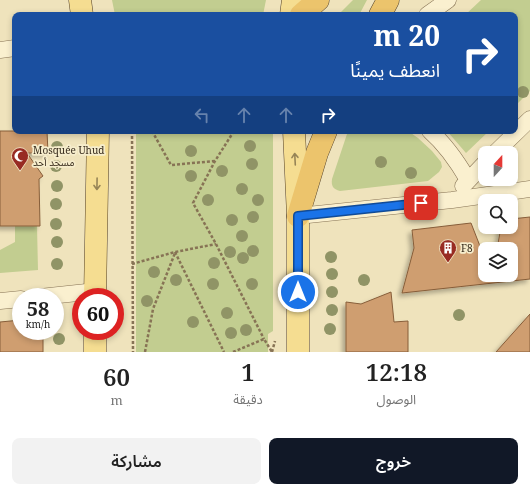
<!DOCTYPE html>
<html lang="ar">
<head>
<meta charset="utf-8">
<style>
  body { margin:0; font-family:"Noto Serif","Noto Sans Arabic",serif; background:#f2f2f2; color:#222; direction:rtl; height:100vh; display:flex; flex-direction:column; font-size:15px; white-space:nowrap }
  * { box-sizing:border-box; margin:0 }
  p { font-size:13px; color:#767676 }
  .icon { flex:none; width:22px; height:22px; fill:none; stroke:currentColor; stroke-width:2; stroke-linecap:round; stroke-linejoin:round }
  .map { position:relative; height:352px; overflow:hidden; direction:ltr }
  .side { display:flex; flex-direction:column; background:#fff; flex:1 }
  .side>* { flex:none }
  .hud { position:absolute; left:12px; top:12px; width:506px; height:122px; border-radius:8px; box-shadow:0 2px 6px #0003; direction:rtl; background:#1a4fa0; color:#fff; overflow:hidden }
  .needle { width:26px; rotate:21deg }
  .buttons { position:absolute; left:478px; top:146px; display:grid; gap:8px }
  .buttons a { display:grid; place-items:center; width:40px; height:40px; border-radius:8px; background:#fff; box-shadow:0 2px 6px #0003; font-size:20px }
  .speed { position:absolute; left:12px; top:288px; display:flex; gap:8px; font-size:20px; font-weight:700; text-align:center }
  .speed>* { display:grid; place-content:center; width:52px; height:52px; border-radius:50%; background:#fff; box-shadow:0 2px 6px #0003; line-height:1 }
  .speed small { font-size:10px; font-weight:400 }
  .speed .limit { border:6px solid #d22; background:#fff; color:#111 }
  .pin { position:absolute; display:grid; place-items:center; width:34px; height:34px; color:#fff; margin:-17px; border-radius:8px; box-shadow:0 2px 6px #0006 }
  .me { position:absolute; width:44px; margin:-22px; rotate:0deg; stroke-linejoin:round; filter:drop-shadow(0 0 3px #0008) }
  .turn { display:flex; align-items:center; gap:14px; height:84px; padding:0 12px; font-size:18px }
  .turn .icon { width:52px; height:52px; stroke-width:2.5 }
  .turn b { display:block; font-size:28px; line-height:34px }
  .lanes { display:flex; align-items:center; height:38px; padding:0 12px; background:#0003; justify-content:center; gap:20px; direction:ltr }
  .lanes .off { opacity:.35 }
  .eta { display:flex; justify-content:space-evenly; align-items:center; height:68px; text-align:center }
  .eta b { font-size:24px; font-weight:600; line-height:28px }
  .action { display:flex; gap:8px; margin-top:auto; padding:8px 12px }
  .action a { flex:1; height:46px; border-radius:8px; background:#111827; color:#fff; font-size:16px; font-weight:600; line-height:46px; text-align:center }
  .action a+a { background:#f2f2f2; color:#222 }
  .map>svg:first-child { display:block }
</style>
</head>
<body>
<div class="map">
<svg width="530" height="352" viewBox="0 0 530 352">
  <defs>
    <filter id="shadow"><feDropShadow dx="-3.5" dy="3.5" stdDeviation="2" flood-color="#0004"/></filter>
  </defs>
  <rect width="100%" height="100%" fill="#efe3bc"/>
  <g fill="#c2cd90">
    <polygon points="112,0 266,0 263,15 115,15"/>
    <polygon points="353,0 367,0 359,15 338,15"/>
    <polygon points="481,0 530,0 530,91 515,106 515,15 465,15"/>
    <polygon points="136,131 273,131 273,331 268,334 268,352 136,352"/>
    <path d="M348 131H408L418 138 432 151 441 162 442 167 439 172 428 181 340 191C333 189 331 186 332 179Z"/>
    <polygon points="447,131 489,131 466,153"/>
    <polygon points="15,226 37,226 38,270 0,273 0,250 15,242"/>
  </g>
  <g fill="#cf9e70" stroke="#875e3a" filter="url(#shadow)">
    <polygon points="0,131 47,131 48,153 27,153 43,176 39,179 40,226 0,226"/>
    <polygon points="530,217 530,279 402,293 414,248 412,230 471,223 485,259 485,275 511,275 511,249 497,249 501,227 511,227 511,219"/>
    <polygon points="391,292 394,322 408,321 408,352 346,352 346,302 361,304"/>
    <polygon points="530,314 530,352 496,352"/>
    <polygon points="21,320 21,331 43,331 43,352 0,352 0,322"/>
  </g>
  <g fill="none" stroke-linecap="round" stroke-linejoin="round">
    <g stroke="#877355" stroke-width="17">
      <g id="minor">
        <polyline points="427,15 448,0"/>
        <polyline points="0,50 15,48"/>
        <path d="M430 131C446 145 457 161 468 180"/>
        <polyline points="495,153 530,119"/>
        <polyline points="463,186 485,163"/>
        <polyline points="298,216 452,200 530,189"/>
        <polyline points="40,297 96,291"/>
        <polyline points="0,301 21,299"/>
      </g>
    </g>
    <g stroke="#54412a" stroke-width="23">
      <g id="primary">
        <polyline points="80,0 82,15"/>
        <polyline points="291,15 293,0"/>
        <polyline points="294,131 298,216 298,352"/>
        <polyline points="95,297 98,131"/>
        <polyline points="95,352 95,331"/>
      </g>
    </g>
    <g stroke="#54412a" stroke-width="23">
      <g id="trunk">
        <polyline points="301,15 318,0"/>
        <polyline points="380,15 388,0"/>
        <polyline points="298,216 317,153 326,131"/>
      </g>
    </g>
    <g stroke="#877355" stroke-width="2.5" stroke-dasharray="3 2" stroke-linecap="butt">
      <polyline points="132,131 133,352"/>
      <polyline points="152,131 171,165 215,161"/>
      <polyline points="234,131 215,161 193,203 216,244 264,339"/>
      <polyline points="175,252 224,352"/>
      <polyline points="132,264 175,252 216,244"/>
      <polyline points="145,352 153,309 175,253"/>
      <polyline points="233,352 264,339 272,352"/>
      <polyline points="272,352 275,341"/>
    </g>
    <use href="#minor" stroke="#faf0cf" stroke-width="16"/>
    <use href="#primary" stroke="#f5dd91" stroke-width="22"/>
    <use href="#trunk" stroke="#ecc46c" stroke-width="22"/>
  </g>
  <g fill="#909466">
    <circle cx="523" cy="92" r="6"/>
    <circle cx="250" cy="146" r="6"/>
    <circle cx="57" cy="147" r="6"/>
    <circle cx="191" cy="151" r="6"/>
    <circle cx="381" cy="162" r="6"/>
    <circle cx="252" cy="164" r="6"/>
    <circle cx="56" cy="166" r="6"/>
    <circle cx="222" cy="171" r="6"/>
    <circle cx="411" cy="173" r="6"/>
    <circle cx="191" cy="176" r="6"/>
    <circle cx="57" cy="186" r="6"/>
    <circle cx="242" cy="189" r="6"/>
    <circle cx="208" cy="200" r="6"/>
    <circle cx="258" cy="200" r="6"/>
    <circle cx="56" cy="204" r="6"/>
    <circle cx="253" cy="217" r="6"/>
    <circle cx="232" cy="220" r="6"/>
    <circle cx="56" cy="224" r="6"/>
    <circle cx="242" cy="236" r="6"/>
    <circle cx="57" cy="242" r="6"/>
    <circle cx="253" cy="251" r="6"/>
    <circle cx="230" cy="252" r="6"/>
    <circle cx="331" cy="257" r="6"/>
    <circle cx="243" cy="258" r="6"/>
    <circle cx="214" cy="263" r="6"/>
    <circle cx="57" cy="264" r="6"/>
    <circle cx="154" cy="272" r="6"/>
    <circle cx="332" cy="274" r="6"/>
    <circle cx="176" cy="280" r="6"/>
    <circle cx="364" cy="280" r="6"/>
    <circle cx="213" cy="284" r="6"/>
    <circle cx="252" cy="284" r="6"/>
    <circle cx="332" cy="292" r="6"/>
    <circle cx="147" cy="301" r="6"/>
    <circle cx="332" cy="310" r="6"/>
    <circle cx="227" cy="313" r="6"/>
    <circle cx="459" cy="315" r="6"/>
    <circle cx="193" cy="322" r="6"/>
    <circle cx="330" cy="329" r="6"/>
    <circle cx="246" cy="330" r="6"/>
    <circle cx="231" cy="333" r="6"/>
    <circle cx="59" cy="339" r="6"/>
  </g>
  <defs><path id="oneway-shaft" d="M-6 0H5M1.5-3L5.5 0L1.5 3" fill="none" stroke-width="1.6" stroke-linecap="round" stroke-linejoin="round"/></defs>
  <g stroke="#968456">
    <use href="#oneway-shaft" transform="translate(295 159) rotate(-93)"/>
    <use href="#oneway-shaft" transform="translate(97 184) rotate(91)"/>
  </g>
  <g fill="none" stroke-linecap="round" stroke-linejoin="round">
    <g stroke="#114b97" stroke-width="10">
      <polyline id="route" points="298,292 298,216 421,203"/>
    </g>
    <use href="#route" stroke="#1a73e8" stroke-width="7"/>
  </g>
  <defs>
    <g id="mosque-pin" transform="scale(0.9)"><path d="M0 17L-7.5 6A9.5 9.5 0 1 1 7.5 6Z" fill="#982b23" stroke="#f6edcc"/><path d="M3.5-4.9A6 6 0 1 0 3.5 4.9A5 5 0 1 1 3.5-4.9Z" fill="#fff"/></g>
    <g id="building-pin" transform="scale(0.9)"><path d="M0 17L-7.5 6A9.5 9.5 0 1 1 7.5 6Z" fill="#982b23" stroke="#f6edcc"/><path d="M-4-6H4V6H1V3H-1V6H-4ZM-2.5-4.3h1.7v1.8h-1.7ZM.8-4.3h1.7v1.8H.8ZM-2.5-1h1.7V.8h-1.7ZM.8-1h1.7V.8H.8Z" fill="#fff"/></g>
  </defs>
  <g fill-rule="evenodd">
    <use href="#mosque-pin" x="20" y="156"/>
    <use href="#building-pin" x="448" y="248"/>
  </g>
  <g text-anchor="middle" dominant-baseline="central" stroke-width="3.5" stroke-linejoin="round" paint-order="stroke">
    <g font-size="10" fill="#362a1b" stroke="#f6edcc" text-anchor="start">
      <text x="33" y="150">Mosquée Uhud<tspan x="33" dy="12">مسجد أحد</tspan></text>
      <text x="461" y="248">F8</text>
    </g>
  </g>
</svg>
<div class="buttons">
<a><svg class="needle" viewBox="-14 -14 28 28"><path d="M0-13l5 13h-10z" fill="#e53935"/><path d="M0 13l5-13h-10z" fill="#767676"/></svg></a>
<a><svg class="icon" aria-label="search" viewBox="0 0 24 24"><circle cx="10" cy="10" r="6"/><path d="M15 15l6 6"/></svg></a>
<a><svg class="icon" aria-label="layers" viewBox="0 0 24 24"><path d="M12 4l9 5-9 5-9-5zM3 14l9 5 9-5"/></svg></a>
</div>
<div class="speed"><div>58<small>km/h</small></div><div class="limit">60</div></div>
<div class="pin" style="left:421px;top:203px;background:#d93025"><svg class="icon" aria-label="arrive" viewBox="0 0 24 24"><path d="M6 21V4h12l-3 4 3 4H6"/></svg></div>
<svg class="me" style="left:298px;top:292px" viewBox="-20 -20 40 40"><circle r="17" fill="#1a73e8" stroke="#fff" stroke-width="3"/><path d="M0-11L8 9 0 5-8 9z" fill="#fff"/></svg>
<div class="hud">
<div class="turn"><svg class="icon" aria-label="right" viewBox="0 0 24 24"><path d="M7 20v-9h11M14 6l5 5-5 5"/></svg><div><b>20 m</b>انعطف يمينًا</div></div>
<div class="lanes"><svg class="icon off" aria-label="left" viewBox="0 0 24 24"><path d="M17 20v-9H6M10 6l-5 5 5 5"/></svg><svg class="icon off" aria-label="ahead" viewBox="0 0 24 24"><path d="M12 20V5M6 11l6-6 6 6"/></svg><svg class="icon off" aria-label="ahead" viewBox="0 0 24 24"><path d="M12 20V5M6 11l6-6 6 6"/></svg><svg class="icon" aria-label="right" viewBox="0 0 24 24"><path d="M7 20v-9h11M14 6l5 5-5 5"/></svg></div>
</div>
</div>
<section class="side">
<div class="eta">
<div><b>12:18</b><p>الوصول</p></div>
<div><b>1</b><p>دقيقة</p></div>
<div><b>60</b><p>m</p></div>
</div>
<div class="action"><a>خروج</a><a>مشاركة</a></div>
</section>
</body>
</html>
